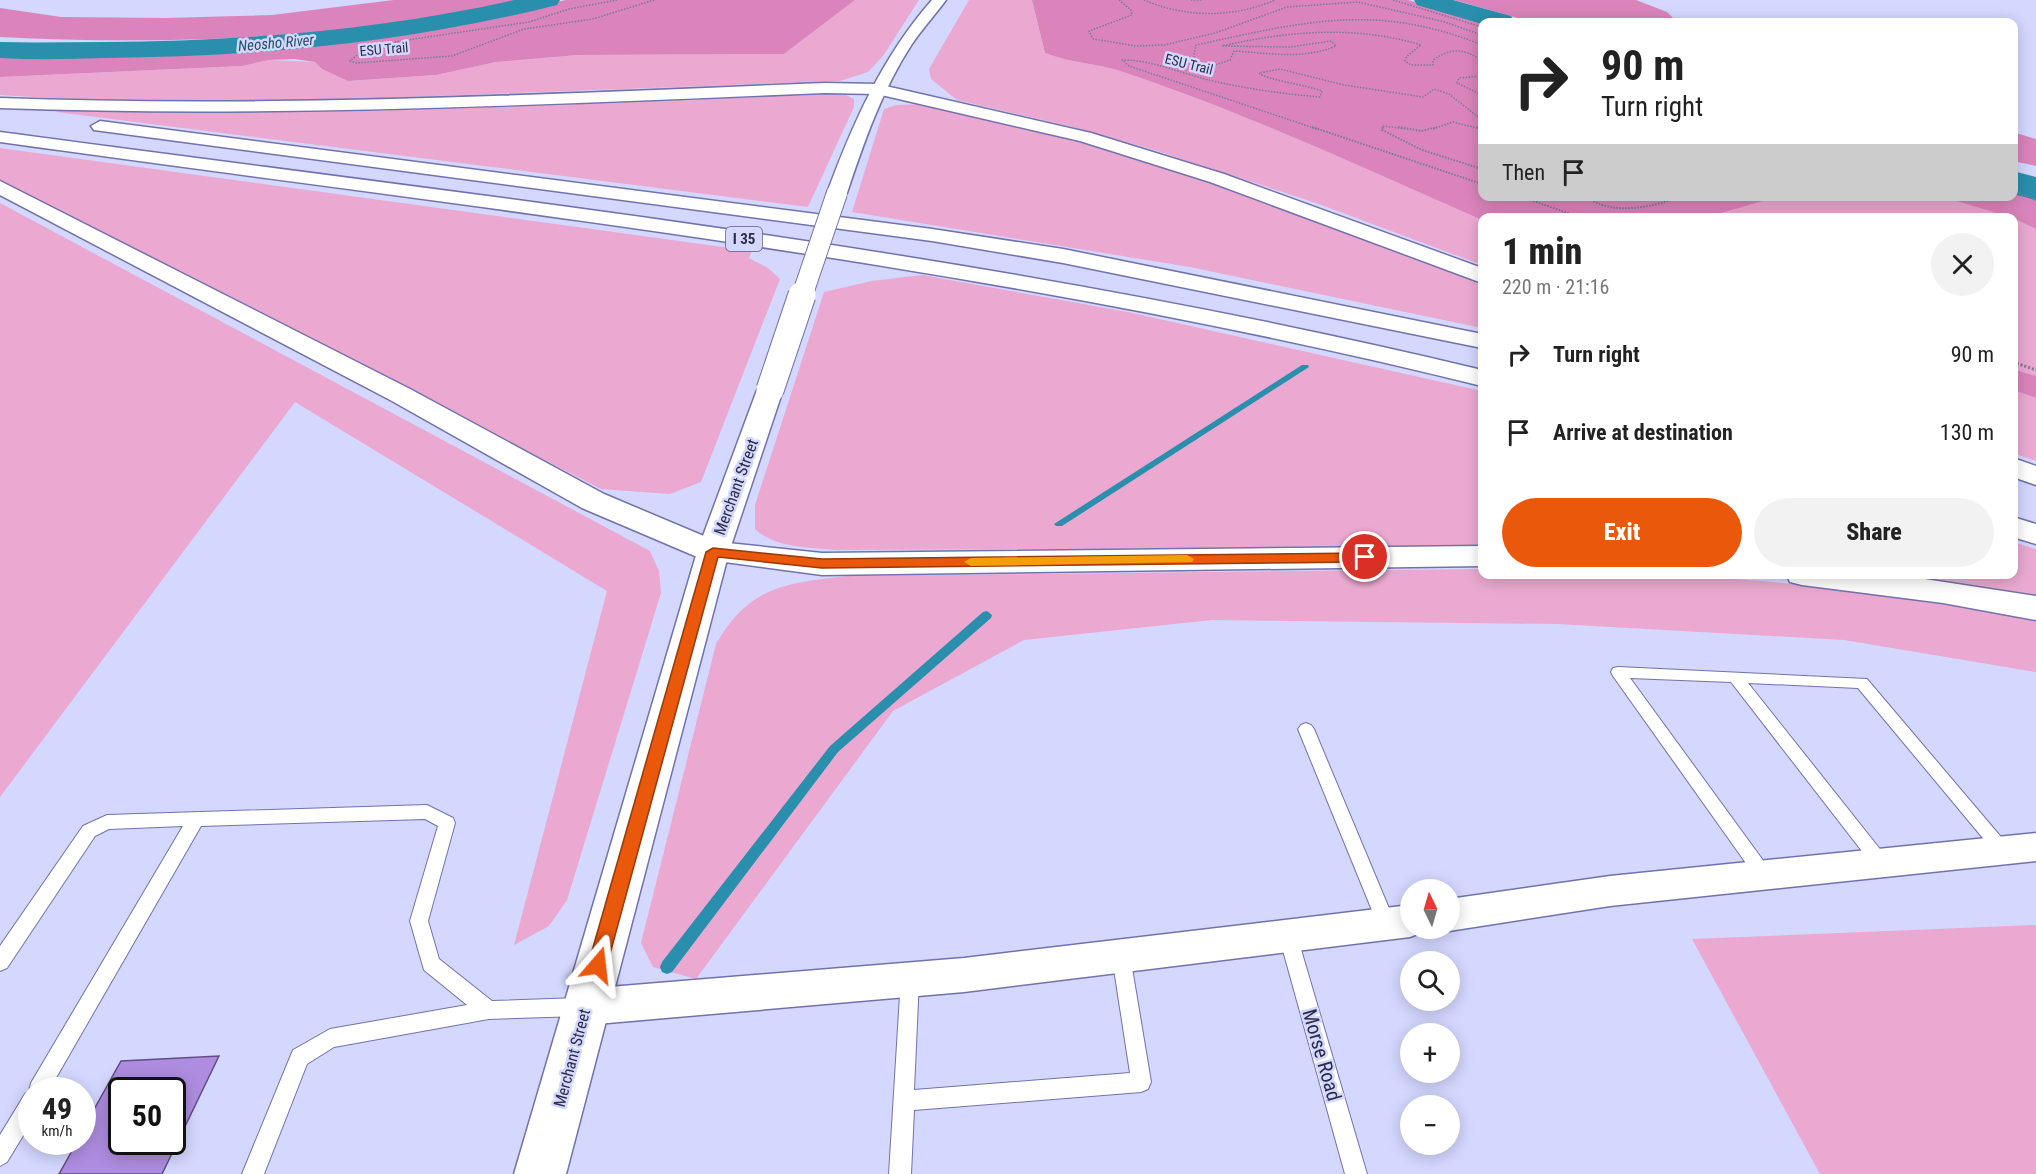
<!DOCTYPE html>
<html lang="en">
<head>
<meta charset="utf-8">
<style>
  body { margin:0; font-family:"Roboto Condensed",sans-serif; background:#f2f2f2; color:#222; height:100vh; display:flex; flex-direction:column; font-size:22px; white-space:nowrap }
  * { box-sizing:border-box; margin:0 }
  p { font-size:20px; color:#767676 }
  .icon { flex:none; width:33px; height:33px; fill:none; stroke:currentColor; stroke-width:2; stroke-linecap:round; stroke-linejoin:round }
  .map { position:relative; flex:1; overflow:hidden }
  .drawer { position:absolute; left:1478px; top:213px; width:540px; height:366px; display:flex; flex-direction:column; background:#fff; border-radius:12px; box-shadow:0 3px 15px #0003 }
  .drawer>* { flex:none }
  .banner { position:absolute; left:1478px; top:18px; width:540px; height:183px; border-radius:12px; box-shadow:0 3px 15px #0003; background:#fff; color:#222; overflow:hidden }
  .needle { width:39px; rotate:355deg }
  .controls { position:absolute; left:1400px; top:879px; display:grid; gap:12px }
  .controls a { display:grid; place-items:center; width:60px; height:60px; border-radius:50%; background:#fff; box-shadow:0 3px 15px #0003; font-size:30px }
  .speed { position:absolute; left:18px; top:1077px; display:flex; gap:12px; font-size:30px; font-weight:700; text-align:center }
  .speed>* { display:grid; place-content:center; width:78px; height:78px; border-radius:50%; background:#fff; box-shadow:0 3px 15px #0003; line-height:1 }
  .speed small { font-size:15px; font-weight:400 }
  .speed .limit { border:3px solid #111; border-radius:9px; background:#fff; color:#111 }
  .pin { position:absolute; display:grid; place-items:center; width:51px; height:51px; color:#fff; margin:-26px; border:3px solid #fff; border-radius:50%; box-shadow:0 2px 6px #0007 }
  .me { position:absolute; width:66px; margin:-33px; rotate:17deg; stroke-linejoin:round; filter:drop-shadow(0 0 4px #0008) }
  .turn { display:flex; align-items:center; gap:21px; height:126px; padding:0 24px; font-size:27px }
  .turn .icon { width:78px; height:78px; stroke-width:2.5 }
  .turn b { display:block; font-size:42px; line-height:51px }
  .then { display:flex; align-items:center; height:57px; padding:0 24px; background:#0003; gap:12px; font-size:22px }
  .round { display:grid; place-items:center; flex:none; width:63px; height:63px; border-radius:32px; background:#f2f2f2 }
  .head { display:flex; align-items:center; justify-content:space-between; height:102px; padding:0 24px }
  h1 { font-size:36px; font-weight:800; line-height:45px }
  .cta { display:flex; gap:12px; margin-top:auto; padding:12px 24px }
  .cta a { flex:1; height:69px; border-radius:36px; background:#ea580c; color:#fff; font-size:24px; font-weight:800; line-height:69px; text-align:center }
  .cta a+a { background:#f2f2f2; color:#222 }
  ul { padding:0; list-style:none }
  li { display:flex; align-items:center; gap:18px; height:78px; padding:0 24px }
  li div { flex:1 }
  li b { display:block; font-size:22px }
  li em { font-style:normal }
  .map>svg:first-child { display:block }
</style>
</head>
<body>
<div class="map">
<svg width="2036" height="1174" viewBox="0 0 2036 1174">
  <rect width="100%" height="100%" fill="#d4d7fe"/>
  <g fill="#eba9d1">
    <polygon points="855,0 919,0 883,56 868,72 840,81 271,102 99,101 0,95 0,77 242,66 269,60 315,62 322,69 349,81 436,75 496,62 578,55 784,54"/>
    <path d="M969 0H1032L1045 53C1070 63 1095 63 1120 71 1244 112 1363 168 1482 220V265L1316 203 1154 150 1069 126 957 100 931 79 929 69Z"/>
    <polygon points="840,92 854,99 854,107 808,207 56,112 61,109 223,111"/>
    <polygon points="925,104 1078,140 1193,174 1482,280 1482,328 1190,267 852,212 884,109 896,105"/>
    <polygon points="0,148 752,251 749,258 768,268 780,279 701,482 670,494 601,489 0,181"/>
    <polygon points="1776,196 1943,197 2012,217 1709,218"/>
    <polygon points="0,203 650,551 659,571 661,593 567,900 549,926 514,945 607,591 295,402 0,797"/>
    <polygon points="2013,218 2036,229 2036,376 2013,369"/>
    <path d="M922 275 1128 312 1482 391V547L834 550C808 547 775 548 755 529V505L824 292 872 281Z"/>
    <polygon points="2013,390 2036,398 2036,461 2013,453"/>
    <polygon points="2013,542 2036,549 2036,598 1893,575 2013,574"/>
    <path d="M1482 569V574C1541 575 1601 572 1660 575 1786 579 1913 597 2036 621V672L1844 640 1557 624 1212 620 1024 640 893 711 696 979 653 967 641 943 716 644C749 586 786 583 848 576Z"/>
    <polygon points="2036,925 2036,1174 1820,1174 1692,939"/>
  </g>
  <g fill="#da84bb">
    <path d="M394 0H526C354 38 176 46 0 37V8L61 17 166 18 272 15Z"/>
    <path d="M566 0H855L784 54 578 55 496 62 436 75 348 81 322 69 315 62 295 59 269 60 242 66 0 77V54C138 61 277 53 414 32 465 24 515 11 566 0Z"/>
    <path d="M1032 0H1408L1485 22H1482V196L1776 197 1709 217 1482 218V220C1363 168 1244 112 1120 71 1095 63 1070 63 1045 53Z"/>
    <polygon points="1454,0 1636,0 1667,12 1677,22 1532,22"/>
    <polygon points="2013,132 2036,139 2036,166 2013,161"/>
    <polygon points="2013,187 2036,195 2036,229 2013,218 1943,197 2013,196"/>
    <polygon points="2013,369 2036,376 2036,398 2013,390"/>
  </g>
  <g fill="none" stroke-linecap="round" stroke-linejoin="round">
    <g fill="#298fad" fill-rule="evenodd">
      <polygon points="1302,365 1308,365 1309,367 1062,526 1056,526 1054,524"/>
      <polygon points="987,611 992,615 991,618 838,752 672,972 667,974 662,972 660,967 662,962 830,746 983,612"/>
    </g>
    <g fill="#298fad" fill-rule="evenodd">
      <path d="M514 0H560L557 5C409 42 257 57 105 58 70 59 35 60 0 58V42C35 43 70 42 105 42 243 41 380 30 514 0Z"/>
      <polygon points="1414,0 1453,0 1511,16 1515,22 1482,24 1417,5"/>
      <polygon points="2013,171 2036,177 2036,200 2013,194"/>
    </g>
  </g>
  <path fill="#ae8ce0" stroke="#624c83" stroke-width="1.5" fill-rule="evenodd" d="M219 1056 162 1174H59L77 1142H82V1131L121 1061ZM122 1090H172V1142H122Z"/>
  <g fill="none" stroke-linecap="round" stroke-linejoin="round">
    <g stroke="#7172ad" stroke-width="2">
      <g id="service">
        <polygon points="1618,667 1867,679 2012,850 2009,855 2003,857 1997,855 1858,688 1748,683 1887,858 1890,863 1887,868 1881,870 1875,868 1731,682 1630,678 1770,870 1773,875 1770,880 1764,882 1758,880 1613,676 1611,672 1613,668"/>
        <polygon points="1306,723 1311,725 1314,729 1396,925 1393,931 1387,933 1381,931 1378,925 1298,729 1301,725"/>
        <polygon points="427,805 453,818 455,823 428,921 439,959 492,1001 579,998 586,1001 589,1007 586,1013 579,1016 489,1019 334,1047 307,1064 264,1174 242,1174 293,1050 330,1029 467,1005 424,970 410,921 438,826 425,819 201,826 49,1090 32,1090 32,1121 7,1162 0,1166 0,1135 25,1094 29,1092 31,1083 183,826 109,829 95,836 7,968 0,971 0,946 83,826 107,815"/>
        <polygon points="1288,928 1294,930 1297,936 1367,1174 1345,1174 1279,936 1282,930"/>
        <polygon points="1121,948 1128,950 1130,956 1151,1082 1148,1089 1141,1092 914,1110 911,1174 889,1174 901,979 903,973 910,970 917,973 919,979 914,1090 1130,1073 1112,956 1114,950"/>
      </g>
    </g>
    <g stroke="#7172ad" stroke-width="3">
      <g id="minor">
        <polygon points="2036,833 2036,861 1610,906 1449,931 1442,928 1449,928 1449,899 1610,876"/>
        <polygon points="1410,905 1410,928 1425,928 1423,932 1410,937 964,992 585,1025 571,1020 566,1007 571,994 585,989 964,958"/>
      </g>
    </g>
    <g stroke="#7172ad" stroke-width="3">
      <g id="secondary">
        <path d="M932 0H946C935 15 922 29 912 44 882 90 864 142 847 193L844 197H830L827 193C853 123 882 57 932 0Z"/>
        <polygon points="770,382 779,384 783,390 729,552 566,1174 514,1174 697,552 757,390 761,384"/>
      </g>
    </g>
    <g stroke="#7172ad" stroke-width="3">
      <g id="motorway">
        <path d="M825 83 877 84 1091 133 1224 174 1482 268V283L1210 182 1080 141 877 94 825 93C550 104 275 118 0 108V98C275 108 550 94 825 83Z"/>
        <polygon points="100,121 932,229 1063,249 1482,334 1482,348 1063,263 932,241 94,130 91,126"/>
        <path d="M0 132C496 199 995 252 1482 370V386C996 265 496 211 0 142Z"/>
        <polygon points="0,181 410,389 604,494 718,542 822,553 1482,546 1482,566 822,575 702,559 582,508 392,401 0,195"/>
        <polygon points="2013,458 2036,466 2036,485 2013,477"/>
        <polygon points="2013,517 2036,524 2036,544 2013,537"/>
        <polygon points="1786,574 1892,574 2036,596 2036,620 1943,603 1802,585 1790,582"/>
      </g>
    </g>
    <g stroke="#797b9a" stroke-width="1.5" stroke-dasharray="1.5 1.5" stroke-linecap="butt">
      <polyline points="617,0 569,9 529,22 387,43 362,51 350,61 356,63 452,56 524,29 593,19 654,0"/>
      <polyline points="1119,0 1131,10 1132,15 1089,31 1093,39 1136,46 1164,45 1215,33 1287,7 1358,2 1445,22 1482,35"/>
      <path d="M1144 0C1185 18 1234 18 1275 0"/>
      <polyline points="1191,0 1203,0"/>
      <polyline points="1393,0 1482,27"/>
      <path d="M1482 45C1376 2 1303 22 1196 45L1193 59 1212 66 1230 60 1234 51C1269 53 1303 60 1336 46L1331 41 1290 47 1222 46C1287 31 1356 25 1421 45L1407 56 1405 61 1411 65H1433V60C1452 47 1463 49 1482 60"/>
      <polyline points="1482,76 1459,78 1457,83 1482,95"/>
      <path d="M1317 129 1129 66 1122 60C1154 60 1182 74 1213 81 1248 89 1284 94 1320 97L1322 91C1307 85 1266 80 1259 73L1280 69 1344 85 1423 97 1434 89 1449 94 1482 120"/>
      <polyline points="1382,129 1383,126 1407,129"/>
      <polyline points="1433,129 1453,122 1481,129"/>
    </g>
    <g stroke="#797b9a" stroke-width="2" stroke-dasharray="1.5 1.5" stroke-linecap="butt">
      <polyline points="1312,127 1482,184"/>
      <polyline points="1383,127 1382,130 1422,150 1482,169"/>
      <polyline points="1398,127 1422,131 1437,127"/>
      <polyline points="1477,127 1482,129"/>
      <polyline points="2013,191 2036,200"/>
      <polyline points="1519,196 1582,218"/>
      <path d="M1586 196C1611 217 1654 207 1682 196"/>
    </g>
    <polyline stroke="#797b9a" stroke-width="3" stroke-dasharray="2 2" stroke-linecap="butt" points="2013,362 2036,370"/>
    <use href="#service" fill="#fff" fill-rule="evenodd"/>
    <use href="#minor" fill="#fff" fill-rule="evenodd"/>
    <use href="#secondary" fill="#fff" fill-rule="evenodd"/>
    <use href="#motorway" fill="#fff" fill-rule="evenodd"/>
    <g stroke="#7172ad" stroke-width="22" stroke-linecap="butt">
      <polyline id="secondary-bridge-far1" points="802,296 837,193"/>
    </g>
    <g stroke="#7172ad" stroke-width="29" stroke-linecap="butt">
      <polyline id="secondary-bridge" points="770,390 802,295"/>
    </g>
    <use href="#secondary-bridge-far1" stroke="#fff" stroke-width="20"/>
    <use href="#secondary-bridge" stroke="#fff" stroke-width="27"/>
  </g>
  <polygon fill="#ea580c" stroke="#983908" stroke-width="1.5" points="713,548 822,559 1365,553 1372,557 1365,562 822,568 718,557 607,965 604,971 598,974 591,971 588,965 706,552"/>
  <polygon fill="#f59e0b" points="1187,555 1194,559 1192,562 971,566 964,562 971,558"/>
  <g text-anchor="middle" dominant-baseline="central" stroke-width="5" stroke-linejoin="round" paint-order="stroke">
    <g font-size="14" fill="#2b2c45" stroke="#d4d7fe">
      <text transform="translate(384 49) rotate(-5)">ESU Trail</text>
      <text transform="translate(1189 64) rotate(14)">ESU Trail</text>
    </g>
    <g font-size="15" font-style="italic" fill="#1d5263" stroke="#d4d7fe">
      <text transform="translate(276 43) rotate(-5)">Neosho River</text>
    </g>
    <rect fill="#d4d7fe" stroke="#5e5f7c" stroke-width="1.5" x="726" y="227" width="36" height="24" rx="4.5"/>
    <g font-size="15" font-weight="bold" fill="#2b2c45">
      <text x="744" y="239">I 35</text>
    </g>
    <g font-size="16" fill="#2b2c45" stroke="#d4d7fe">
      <text transform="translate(736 487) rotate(-70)">Merchant Street</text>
      <text transform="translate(572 1058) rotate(-75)">Merchant Street</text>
    </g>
    <g font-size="20" fill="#2b2c45" stroke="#d4d7fe">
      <text transform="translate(1322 1055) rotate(74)">Morse Road</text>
    </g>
  </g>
</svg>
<div class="controls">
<a><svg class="needle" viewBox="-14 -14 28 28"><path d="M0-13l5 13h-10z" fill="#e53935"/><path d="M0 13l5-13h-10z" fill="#767676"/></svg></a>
<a><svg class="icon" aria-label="search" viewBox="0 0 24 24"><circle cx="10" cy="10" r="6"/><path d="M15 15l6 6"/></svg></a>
<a>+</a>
<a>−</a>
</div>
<div class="speed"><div>49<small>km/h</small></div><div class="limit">50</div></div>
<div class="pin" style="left:1365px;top:557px;background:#d93025"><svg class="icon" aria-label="arrive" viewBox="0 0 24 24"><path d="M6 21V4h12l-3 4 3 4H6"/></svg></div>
<svg class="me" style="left:598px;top:965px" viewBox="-20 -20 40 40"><path d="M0-17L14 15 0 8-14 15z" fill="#ea580c" stroke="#fff" stroke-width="4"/></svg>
<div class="banner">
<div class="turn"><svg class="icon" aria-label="right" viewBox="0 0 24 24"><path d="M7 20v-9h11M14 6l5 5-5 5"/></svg><div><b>90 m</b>Turn right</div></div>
<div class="then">Then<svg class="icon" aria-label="arrive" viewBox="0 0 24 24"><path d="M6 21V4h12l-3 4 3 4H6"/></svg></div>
</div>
<section class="drawer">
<div class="head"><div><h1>1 min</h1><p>220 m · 21:16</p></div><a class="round"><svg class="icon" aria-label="close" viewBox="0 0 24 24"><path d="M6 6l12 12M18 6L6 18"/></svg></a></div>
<ul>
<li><svg class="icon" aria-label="right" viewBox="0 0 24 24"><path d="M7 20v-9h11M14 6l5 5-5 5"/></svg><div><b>Turn right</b></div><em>90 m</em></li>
<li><svg class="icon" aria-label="arrive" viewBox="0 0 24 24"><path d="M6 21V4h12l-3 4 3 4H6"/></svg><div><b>Arrive at destination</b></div><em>130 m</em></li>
</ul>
<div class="cta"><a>Exit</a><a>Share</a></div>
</section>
</div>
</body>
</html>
